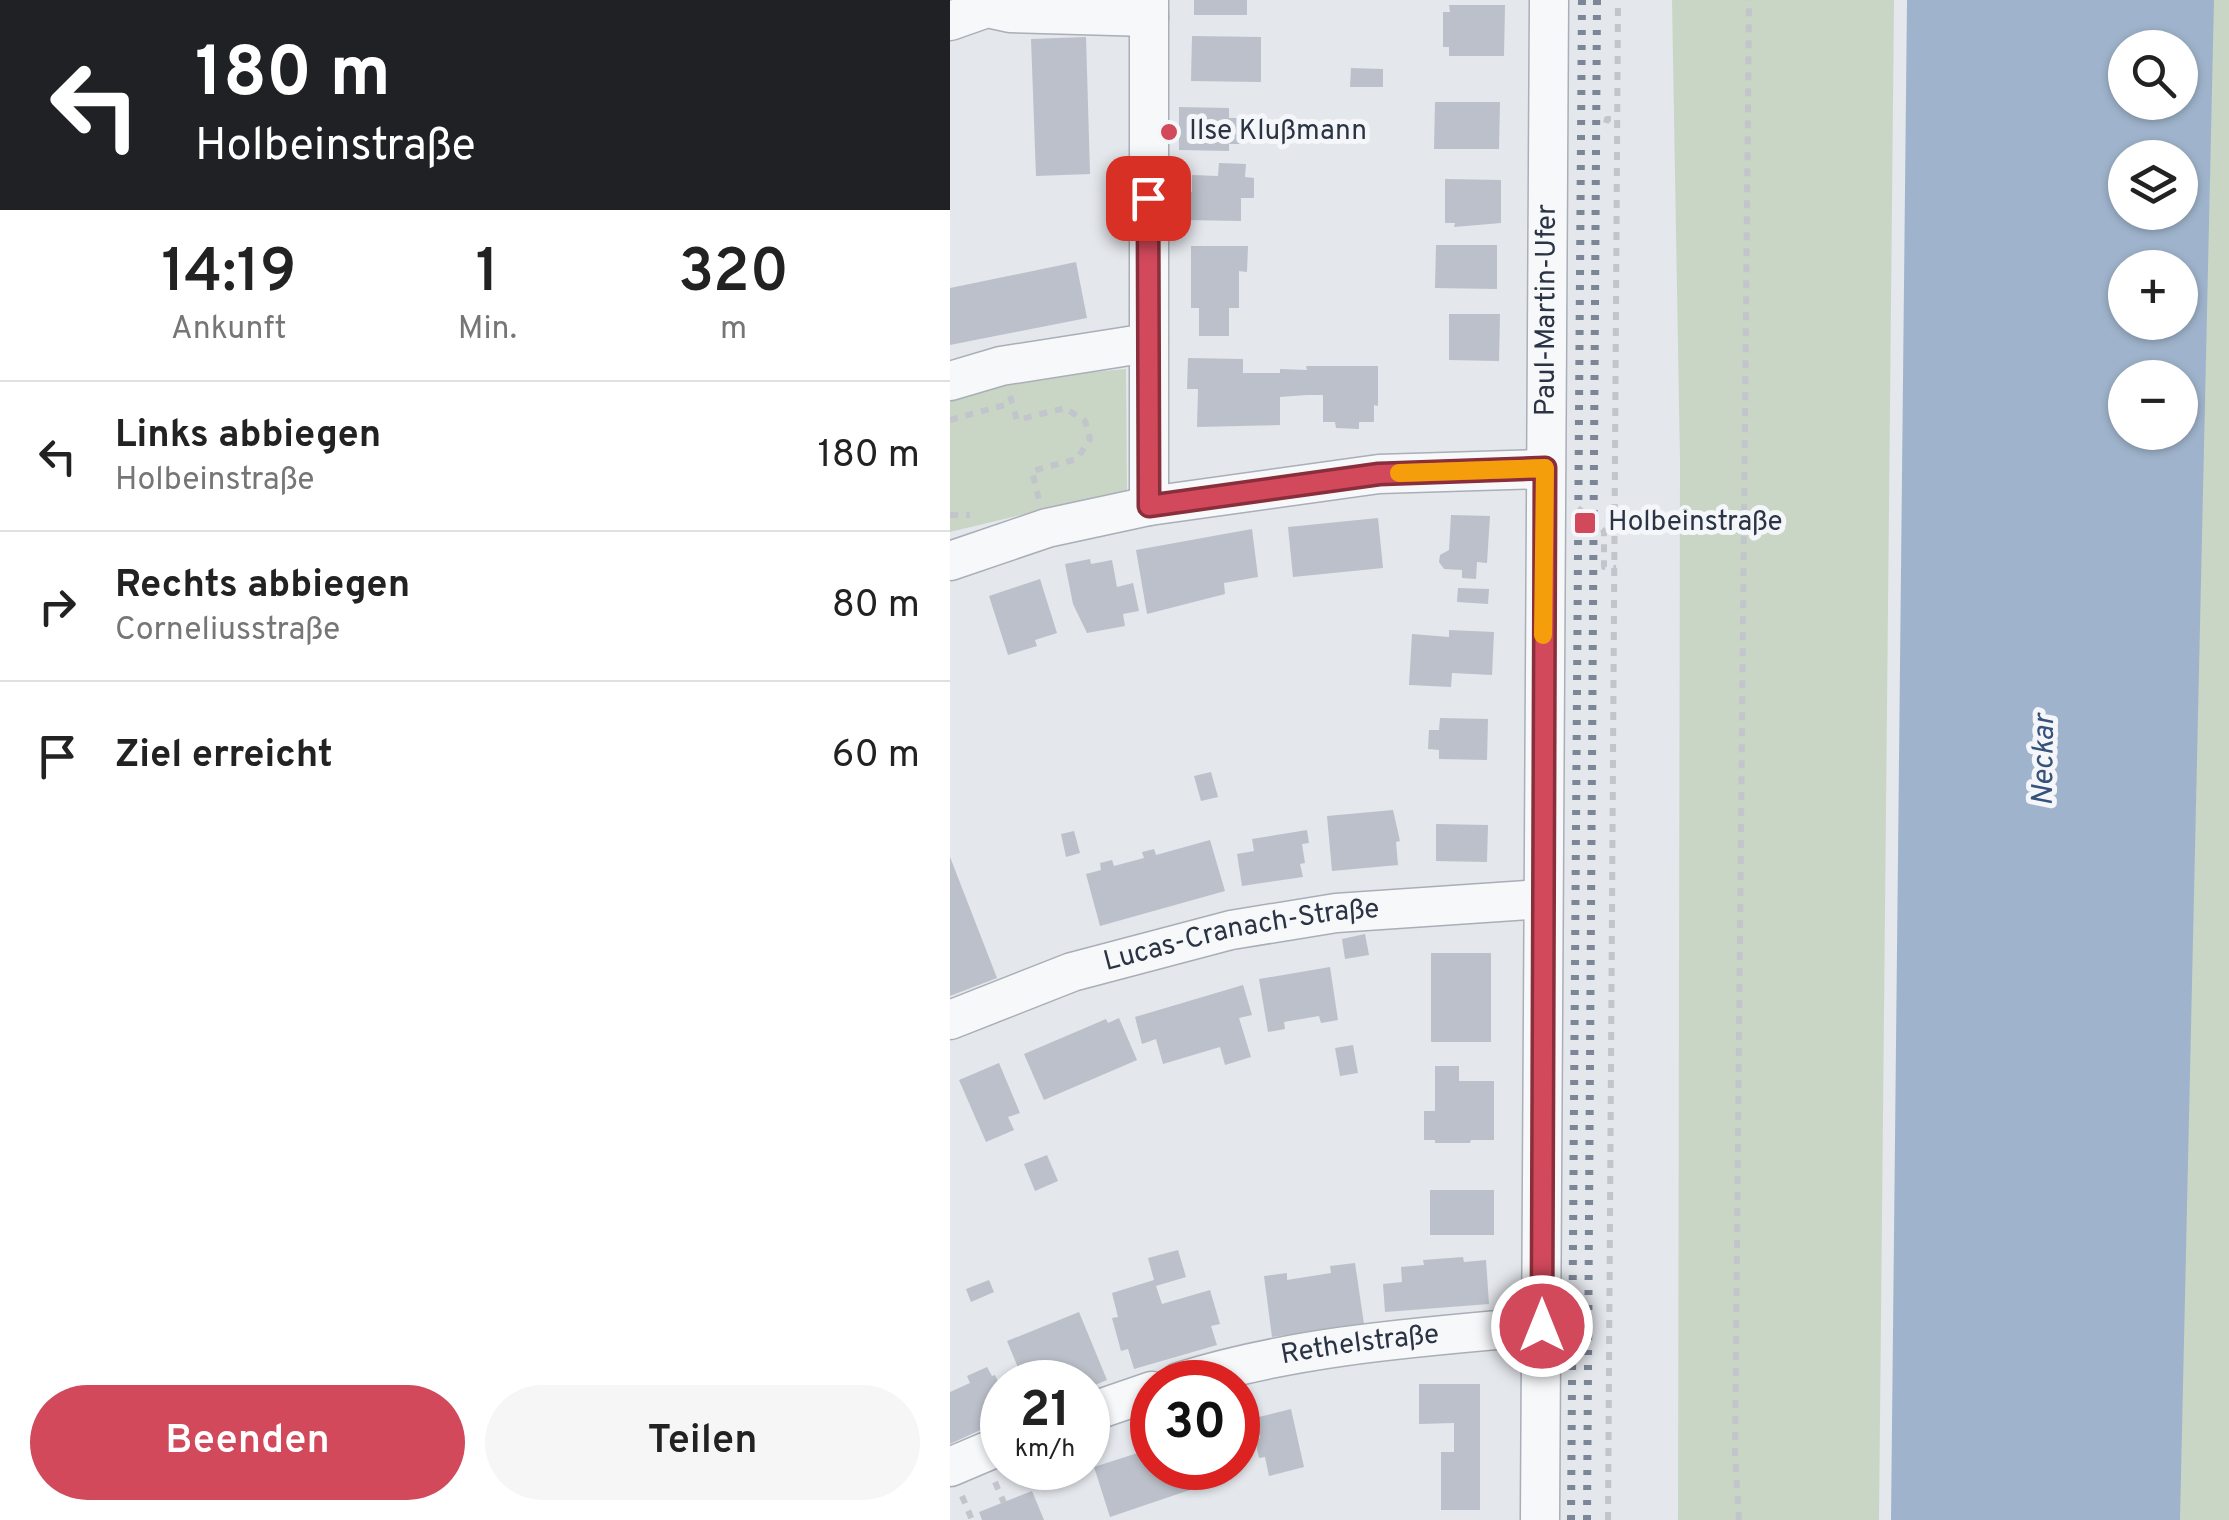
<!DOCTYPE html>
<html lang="de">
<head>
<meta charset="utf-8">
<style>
  body { margin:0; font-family:Overpass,sans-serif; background:#f6f6f6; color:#222; height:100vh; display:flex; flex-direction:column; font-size:38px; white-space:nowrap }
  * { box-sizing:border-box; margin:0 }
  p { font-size:32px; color:#767676 }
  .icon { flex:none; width:55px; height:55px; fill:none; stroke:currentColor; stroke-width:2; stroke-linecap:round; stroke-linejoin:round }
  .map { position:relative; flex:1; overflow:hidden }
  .details { display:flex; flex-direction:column; background:#fff; width:950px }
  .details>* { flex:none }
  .top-card { background:#202124; color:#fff; overflow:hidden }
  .buttons { position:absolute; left:1158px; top:30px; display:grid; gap:20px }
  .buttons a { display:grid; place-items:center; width:90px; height:90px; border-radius:50%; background:#fff; box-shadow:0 2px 8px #0004; font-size:50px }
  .speed { position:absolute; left:30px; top:1360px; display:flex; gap:20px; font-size:50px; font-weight:700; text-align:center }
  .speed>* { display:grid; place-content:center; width:130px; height:130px; border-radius:50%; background:#fff; box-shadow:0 2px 8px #0004; line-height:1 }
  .speed small { font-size:25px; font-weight:400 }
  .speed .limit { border:15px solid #d22; background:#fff; color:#111 }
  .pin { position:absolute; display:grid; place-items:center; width:85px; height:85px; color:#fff; margin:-42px; border-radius:20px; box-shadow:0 5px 15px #0006 }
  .me { position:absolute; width:110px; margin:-55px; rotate:0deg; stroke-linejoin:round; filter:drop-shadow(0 0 8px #0008) }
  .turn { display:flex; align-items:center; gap:35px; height:210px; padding:0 30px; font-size:45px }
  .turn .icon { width:130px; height:130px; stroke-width:2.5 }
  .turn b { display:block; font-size:70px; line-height:85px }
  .eta { display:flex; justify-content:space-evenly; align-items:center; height:170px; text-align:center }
  .eta b { font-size:60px; font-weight:600; line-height:70px }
  .button { display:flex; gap:20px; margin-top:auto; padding:20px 30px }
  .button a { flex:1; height:115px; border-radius:60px; background:#d1495b; color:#fff; font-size:40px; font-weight:600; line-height:115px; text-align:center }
  .button a+a { background:#f6f6f6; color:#222 }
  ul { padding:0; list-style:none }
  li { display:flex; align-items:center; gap:30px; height:150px; padding:0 30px; border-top:2px solid #e0e0e0 }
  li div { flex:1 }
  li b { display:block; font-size:38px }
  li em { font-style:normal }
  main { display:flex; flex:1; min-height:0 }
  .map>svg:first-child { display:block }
</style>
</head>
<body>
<main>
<section class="details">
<div class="top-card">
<div class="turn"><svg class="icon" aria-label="left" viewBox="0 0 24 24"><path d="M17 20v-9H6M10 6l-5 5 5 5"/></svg><div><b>180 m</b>Holbeinstraße</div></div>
</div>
<div class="eta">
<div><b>14:19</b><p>Ankunft</p></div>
<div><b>1</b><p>Min.</p></div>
<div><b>320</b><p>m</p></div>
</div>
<ul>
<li><svg class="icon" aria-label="left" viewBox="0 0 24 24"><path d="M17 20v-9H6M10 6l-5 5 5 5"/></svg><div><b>Links abbiegen</b><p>Holbeinstraße</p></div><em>180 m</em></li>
<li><svg class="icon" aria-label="right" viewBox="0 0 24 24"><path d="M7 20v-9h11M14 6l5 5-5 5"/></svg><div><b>Rechts abbiegen</b><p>Corneliusstraße</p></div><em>80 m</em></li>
<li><svg class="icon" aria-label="arrive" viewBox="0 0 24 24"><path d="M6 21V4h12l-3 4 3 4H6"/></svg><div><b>Ziel erreicht</b></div><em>60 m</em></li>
</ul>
<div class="button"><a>Beenden</a><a>Teilen</a></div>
</section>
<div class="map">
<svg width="1279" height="1520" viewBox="0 0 1279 1520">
  <rect width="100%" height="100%" fill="#e4e7ec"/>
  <g fill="#c9d6c5">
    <polygon points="722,0 944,0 929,1520 728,1520 730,461"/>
    <polygon points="1250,0 1279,0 1279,1520 1221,1520"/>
    <polygon points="176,369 177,490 0,532 0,395 51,380"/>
  </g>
  <path fill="#9fb4cc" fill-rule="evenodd" d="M957 0H1264L1230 1520H941ZM1175 48H1230V102H1175ZM1175 158H1230V212H1175ZM1175 268H1230V322H1175ZM1175 378H1230V432H1175Z"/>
  <g fill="#bbc0ca">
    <rect x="244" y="0" width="53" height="15"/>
    <polygon points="499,5 555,5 554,56 499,56 499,47 493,47 493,12 500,12"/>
    <polygon points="242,36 311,37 311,82 241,81"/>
    <polygon points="136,37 140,174 86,176 81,39"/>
    <polygon points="401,68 433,69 433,87 400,87"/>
    <polygon points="485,102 550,102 549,149 484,149"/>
    <polygon points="229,107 279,108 279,118 294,118 294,144 279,144 279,151 229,150"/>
    <polygon points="269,163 296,164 295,177 304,178 304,198 291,198 291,221 235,220 236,192 242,192 242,175 268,176"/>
    <polygon points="495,179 551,180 551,223 504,227 505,223 495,223"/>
    <polygon points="486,245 547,245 547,289 485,288"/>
    <polygon points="241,246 298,246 297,272 289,271 289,308 279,308 279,336 249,336 249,308 241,308"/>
    <polygon points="126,262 137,318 0,345 0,288"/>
    <polygon points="499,314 550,314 549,361 499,360"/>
    <polygon points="238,358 293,359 293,373 330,373 330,369 357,370 356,366 428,366 428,406 424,405 424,422 409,422 409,429 386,428 385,422 373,422 373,395 357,395 330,397 330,425 247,427 248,389 237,389"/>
    <polygon points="501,515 540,516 537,563 527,562 526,579 512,578 512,570 494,569 489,562 490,555 499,550"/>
    <polygon points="428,518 433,568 343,577 338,527"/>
    <polygon points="302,529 308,577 274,583 275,594 197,614 186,550"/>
    <polygon points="140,559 141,564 162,560 167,587 183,583 189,611 173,614 175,626 137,633 123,604 115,564"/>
    <polygon points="90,579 107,633 85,640 87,646 58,655 39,596"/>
    <polygon points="508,588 539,589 538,604 507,602"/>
    <polygon points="499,630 544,632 542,675 502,673 501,687 459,685 462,634 499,637"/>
    <polygon points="490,718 538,719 537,760 489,759 489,750 478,749 479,730 489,730"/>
    <polygon points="261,772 268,797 251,801 244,776"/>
    <polygon points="443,810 450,841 446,842 448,865 382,871 377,816"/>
    <polygon points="486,824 538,825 537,862 486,861"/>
    <polygon points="357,830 359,843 352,844 355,863 350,864 353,877 292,886 287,854 304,851 302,839"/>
    <polygon points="124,831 130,853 116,857 111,834"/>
    <polygon points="260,840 275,891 150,926 136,874 151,870 150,863 162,860 164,866 194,858 192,852 204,849 206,855"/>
    <polygon points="0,857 47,978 0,996"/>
    <polygon points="415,934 419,955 395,959 392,939"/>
    <rect x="481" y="953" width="60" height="89"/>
    <polygon points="380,967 388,1020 371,1023 369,1016 334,1022 335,1029 318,1032 309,979"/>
    <polygon points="293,985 302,1015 289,1018 301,1057 275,1065 270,1047 213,1064 206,1039 192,1044 185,1017"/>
    <polygon points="169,1018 187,1060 94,1100 74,1054 156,1019 158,1023"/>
    <polygon points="403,1045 408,1073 390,1076 385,1048"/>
    <polygon points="49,1063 70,1113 58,1117 64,1130 36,1142 9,1080"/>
    <polygon points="485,1066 509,1066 509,1081 544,1081 544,1140 521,1140 520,1143 485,1143 485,1140 474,1140 474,1111 485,1111"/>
    <polygon points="97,1155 108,1181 85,1191 74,1164"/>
    <rect x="480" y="1190" width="64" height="45"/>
    <polygon points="228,1250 236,1277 206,1286 212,1304 260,1290 270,1324 261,1326 267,1345 184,1369 178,1349 171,1351 162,1318 168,1317 162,1293 204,1280 198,1258"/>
    <polygon points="513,1257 514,1262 536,1260 539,1304 435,1312 433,1284 452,1282 451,1267 474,1265 473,1260"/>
    <polygon points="405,1263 414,1324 322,1337 314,1276 337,1273 337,1280 381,1273 380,1266"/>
    <polygon points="39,1280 44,1292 21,1302 16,1289"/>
    <polygon points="129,1312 157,1380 138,1388 138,1382 74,1382 57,1341"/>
    <polygon points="37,1367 42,1376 45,1375 52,1390 48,1392 52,1401 52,1420 0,1444 0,1392 20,1383 17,1376"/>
    <polygon points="469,1384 530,1384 530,1510 491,1510 491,1452 504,1452 504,1423 469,1424"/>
    <polygon points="341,1409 354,1467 319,1476 315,1457 309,1458 305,1439 310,1438 305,1418"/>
    <polygon points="197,1450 199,1456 202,1455 202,1468 278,1468 281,1476 160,1517 144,1467"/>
    <polygon points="82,1491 94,1520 32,1520 29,1512"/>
  </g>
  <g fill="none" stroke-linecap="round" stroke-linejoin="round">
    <g stroke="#a9aeb7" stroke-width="41">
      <g id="minor">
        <polyline points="199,0 199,506"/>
        <polyline points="0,21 37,8 60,13 199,17"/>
        <polyline points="0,381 51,366 198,343"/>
        <polyline points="0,561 97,528 199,506 429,474 595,469"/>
        <path id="s1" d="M0 1020 122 972 281 930 386 913 592 899"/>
        <path id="s2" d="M229 1382C347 1345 470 1337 592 1326"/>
        <polyline points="138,1413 202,1391"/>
        <polyline points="0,1467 52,1445"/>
        <path id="s3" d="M590 1520 599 0"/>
      </g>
    </g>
    <g stroke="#c2c5cb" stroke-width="6" stroke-dasharray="8 8" stroke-linecap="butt">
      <polyline points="656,123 657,119 668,119"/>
      <polyline points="60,396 67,420 115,408 135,421 140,439 127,459 82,471 89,500"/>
      <polyline points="0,420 62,403"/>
      <polyline points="628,508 654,531 654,567 666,568"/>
      <polyline points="0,515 20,515"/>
      <polyline points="45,1482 54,1503"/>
      <polyline points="12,1496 22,1520"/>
      <polyline points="658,1520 668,0"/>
      <polyline points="789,1520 785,1455 799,0"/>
    </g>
    <use href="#minor" stroke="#f7f8fa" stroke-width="38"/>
    <g stroke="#7d8696" stroke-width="8" stroke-dasharray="5 10" stroke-linecap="butt">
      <polyline points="621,1520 632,0"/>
      <polyline points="637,1520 647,0"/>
    </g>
  </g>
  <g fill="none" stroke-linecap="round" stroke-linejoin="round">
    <g stroke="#882f3b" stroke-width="25">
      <polyline id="route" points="198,198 199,506 429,474 595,468 592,1326"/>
    </g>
    <use href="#route" stroke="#d1495b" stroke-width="18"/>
    <polyline stroke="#f59e0b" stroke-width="18" points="449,473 595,468 593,635"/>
  </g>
  <g fill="#d1495b" stroke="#f4f6f9" stroke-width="4">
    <circle cx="219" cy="132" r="10"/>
    <rect x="623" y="511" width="24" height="24" rx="5"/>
  </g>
  <g text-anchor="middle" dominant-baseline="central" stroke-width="10" stroke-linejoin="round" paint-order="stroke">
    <g font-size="28" fill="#2b3445" stroke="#f4f6f9" text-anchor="start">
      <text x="239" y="132">Ilse Klußmann</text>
      <text x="658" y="523">Holbeinstraße</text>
    </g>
    <g font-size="28" fill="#2b3445" stroke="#f4f6f9">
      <text stroke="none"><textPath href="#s3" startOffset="1210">Paul-Martin-Ufer</textPath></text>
      <text stroke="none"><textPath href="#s1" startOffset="305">Lucas-Cranach-Straße</textPath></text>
      <text stroke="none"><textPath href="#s2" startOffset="185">Rethelstraße</textPath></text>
    </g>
    <g font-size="30" font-style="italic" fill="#34527a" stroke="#f4f6f9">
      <text transform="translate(1095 760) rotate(-89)">Neckar</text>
    </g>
  </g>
</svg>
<div class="buttons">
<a><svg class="icon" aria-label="search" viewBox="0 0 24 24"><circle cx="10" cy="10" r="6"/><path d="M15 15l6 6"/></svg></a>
<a><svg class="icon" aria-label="layers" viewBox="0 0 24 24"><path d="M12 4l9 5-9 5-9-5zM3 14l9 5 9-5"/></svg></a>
<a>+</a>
<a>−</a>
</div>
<div class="speed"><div>21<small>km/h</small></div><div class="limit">30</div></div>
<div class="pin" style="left:198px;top:198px;background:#d93025"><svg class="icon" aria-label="arrive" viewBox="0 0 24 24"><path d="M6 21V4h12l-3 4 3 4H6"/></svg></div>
<svg class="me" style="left:592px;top:1326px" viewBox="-20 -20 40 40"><circle r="17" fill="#d1495b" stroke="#fff" stroke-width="3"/><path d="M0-11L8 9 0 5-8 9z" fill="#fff"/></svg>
</div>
</main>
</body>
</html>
